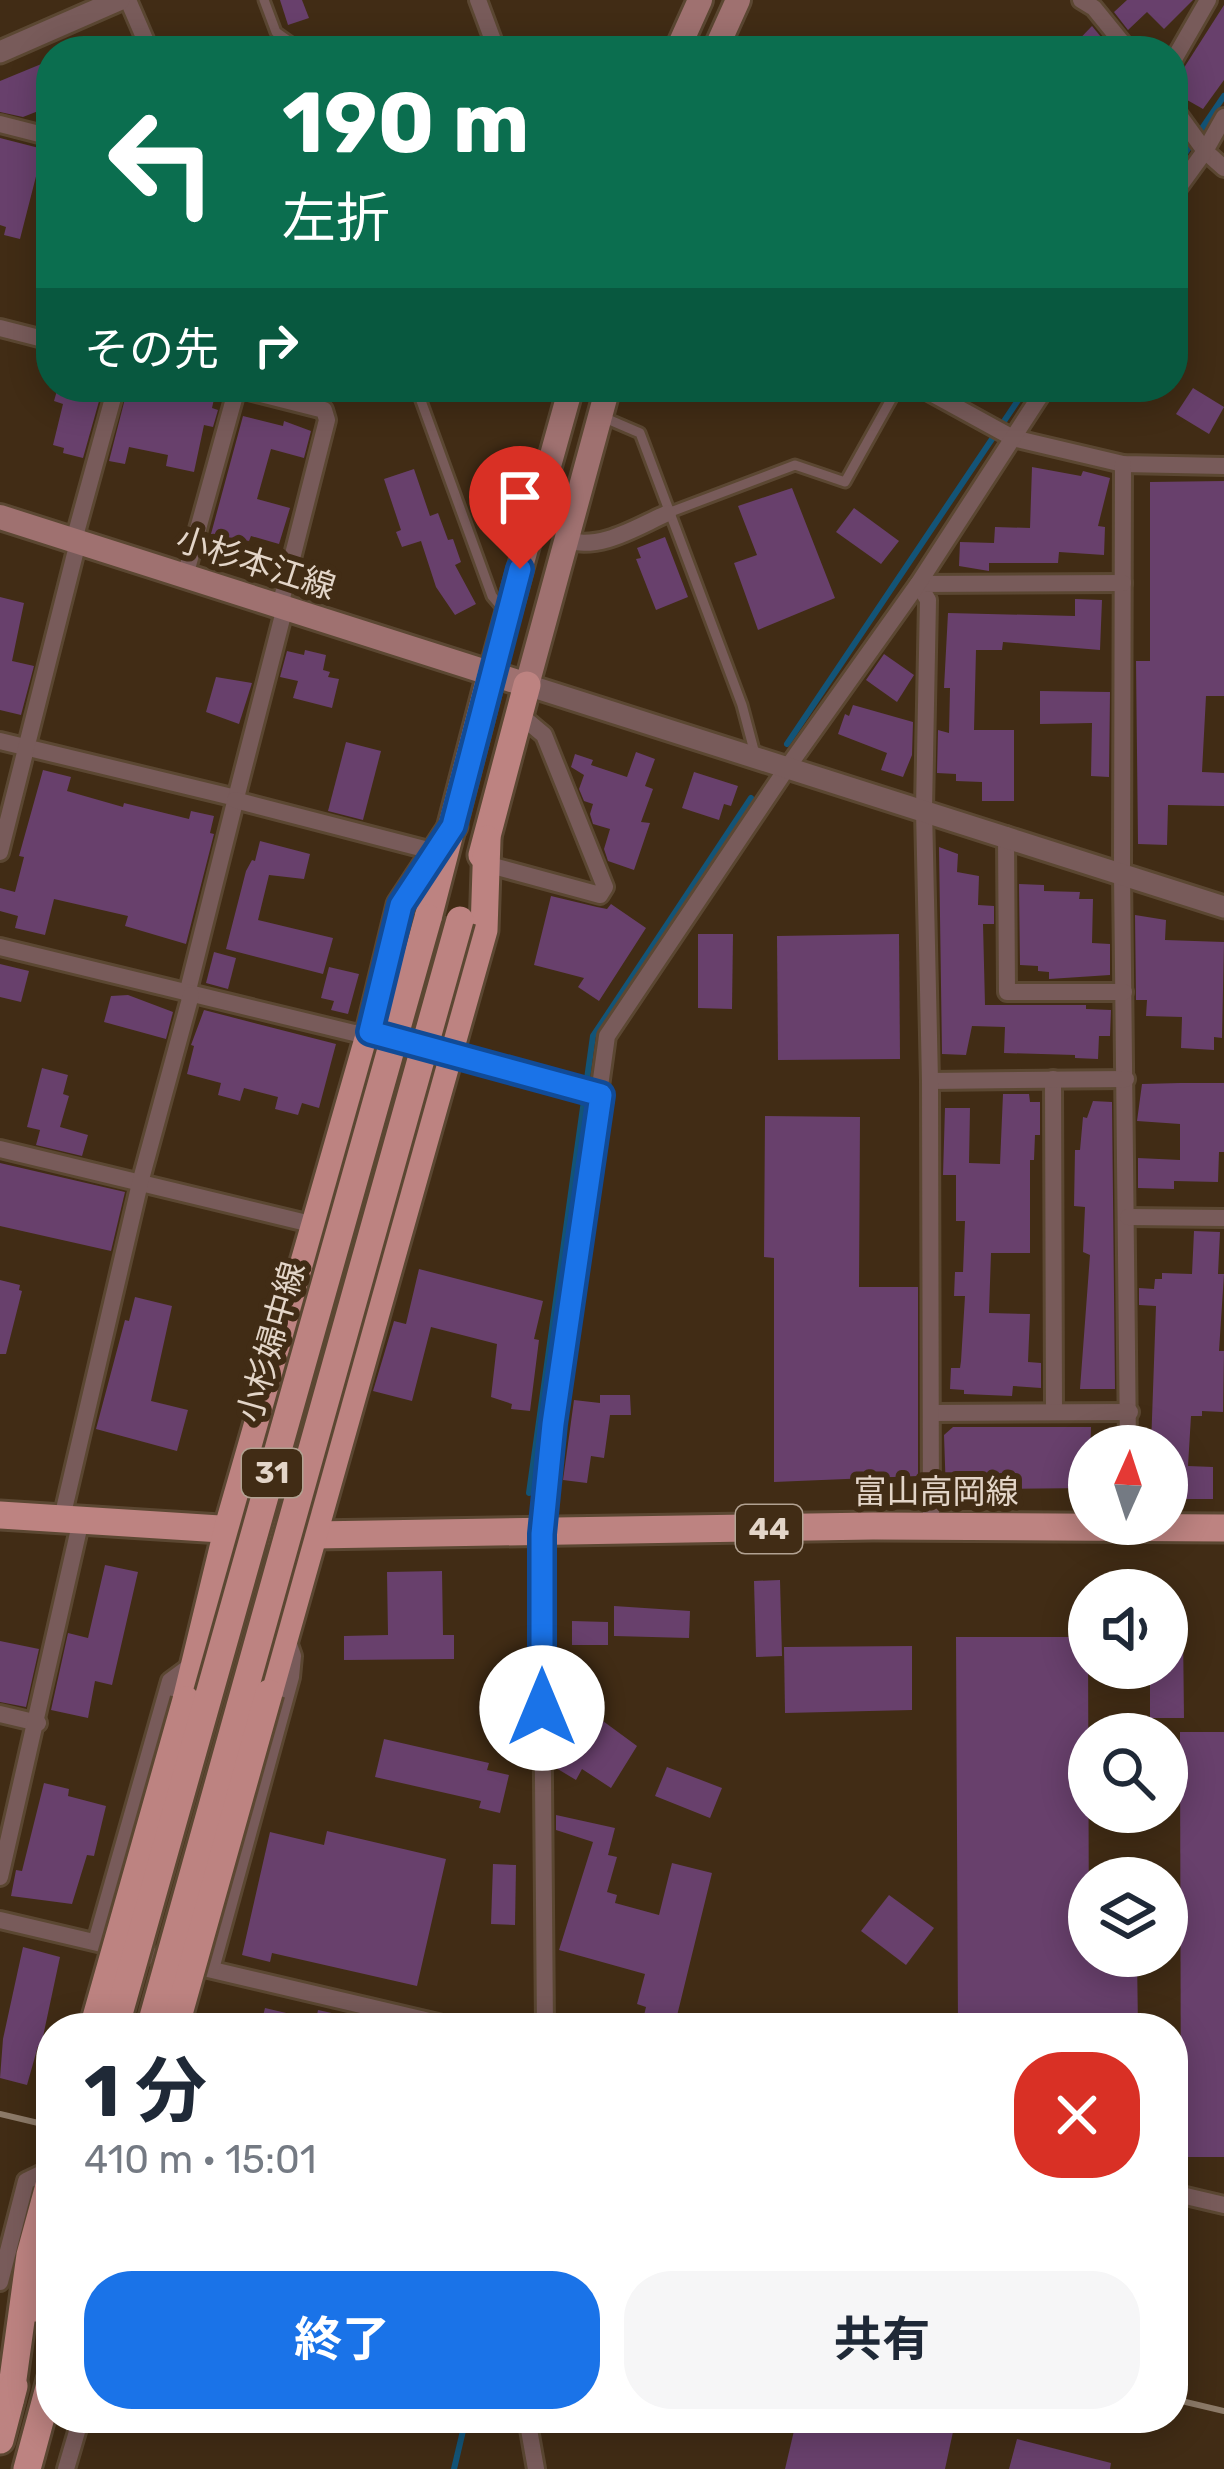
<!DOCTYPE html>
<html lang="ja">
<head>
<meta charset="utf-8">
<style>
  body { margin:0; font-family:Rubik,"Noto Sans JP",sans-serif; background:#f6f6f7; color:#1f2937; height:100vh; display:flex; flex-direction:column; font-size:45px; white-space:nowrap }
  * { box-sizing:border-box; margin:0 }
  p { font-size:39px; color:#747a83 }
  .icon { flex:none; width:66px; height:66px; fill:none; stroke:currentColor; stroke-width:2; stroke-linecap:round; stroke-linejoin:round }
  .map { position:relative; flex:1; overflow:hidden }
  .side { position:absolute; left:36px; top:2013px; width:1152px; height:420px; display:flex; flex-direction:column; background:#fff; border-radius:48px; box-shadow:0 6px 30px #0003 }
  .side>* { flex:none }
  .top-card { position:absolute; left:36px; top:36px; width:1152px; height:366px; border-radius:48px; box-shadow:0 6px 30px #0003; background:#0b6e4f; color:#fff; overflow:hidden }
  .needle { width:78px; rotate:3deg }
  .tools { position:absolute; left:1068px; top:1425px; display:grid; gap:24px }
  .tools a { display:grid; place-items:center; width:120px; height:120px; border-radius:50%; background:#fff; box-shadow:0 6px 30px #0003; font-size:60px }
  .pin { position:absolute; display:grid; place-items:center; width:102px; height:102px; color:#fff; margin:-123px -51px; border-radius:50% 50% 50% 0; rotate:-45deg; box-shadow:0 0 12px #0007 }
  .pin .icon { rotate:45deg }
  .me { position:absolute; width:132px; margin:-66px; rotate:0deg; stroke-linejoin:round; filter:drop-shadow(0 0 9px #0008) }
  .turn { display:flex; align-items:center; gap:42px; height:252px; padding:0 48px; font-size:54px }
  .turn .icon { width:156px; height:156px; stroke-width:2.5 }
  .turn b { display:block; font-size:84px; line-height:102px }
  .then { display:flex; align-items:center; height:114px; padding:0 48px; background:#0003; gap:24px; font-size:45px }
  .round { display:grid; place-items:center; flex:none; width:126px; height:126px; border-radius:48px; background:#f6f6f7 }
  .summary { display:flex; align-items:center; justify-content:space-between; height:204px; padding:0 48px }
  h1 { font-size:72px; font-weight:700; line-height:90px }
  .action { display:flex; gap:24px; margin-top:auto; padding:24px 48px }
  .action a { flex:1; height:138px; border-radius:48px; background:#1a73e8; color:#fff; font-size:48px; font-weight:700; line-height:138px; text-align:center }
  .action a+a { background:#f6f6f7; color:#1f2937 }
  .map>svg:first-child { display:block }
</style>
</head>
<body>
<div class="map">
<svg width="1224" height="2469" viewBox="0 0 1224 2469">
  <rect width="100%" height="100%" fill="#412c15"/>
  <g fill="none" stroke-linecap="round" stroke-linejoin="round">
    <g stroke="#135477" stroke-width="6">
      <polyline points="1173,171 1224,96"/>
      <polyline points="787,744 1027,387"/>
      <polyline points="529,1493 593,1036 751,798"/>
      <polyline points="454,2469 466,2418"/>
    </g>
  </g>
  <g fill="#68406c">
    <polygon points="280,0 302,0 309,18 288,25"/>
    <polygon points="1127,0 1193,0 1164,29 1147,12 1128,30 1114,12"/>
    <polygon points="1224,5 1224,80 1203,109 1173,92 1173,85"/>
    <polygon points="1092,26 1110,48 1068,51"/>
    <polygon points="51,60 51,106 23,117 0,112 0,81"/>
    <polygon points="0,138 43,149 20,239 4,235 6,227 0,225"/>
    <polygon points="58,387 103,387 83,458 63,453 64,448 53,445 63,404 54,401"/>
    <polygon points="128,387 175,387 214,399 212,408 218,410 213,427 204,425 194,472 166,466 168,455 129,447 125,464 109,461"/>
    <polygon points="1193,388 1224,407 1209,434 1176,414"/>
    <polygon points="243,416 283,426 284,421 311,431 304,458 271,449 257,499 290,508 279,544 251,536 249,541 211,534"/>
    <polygon points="1032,467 1081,476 1083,471 1110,478 1098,526 1105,527 1104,555 1059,552 1058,563 989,563 989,571 959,566 960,542 994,543 995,527 1030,528"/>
    <polygon points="414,469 430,516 438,513 448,540 453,539 461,562 455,565 476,604 455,615 436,587 421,541 402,547 396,532 401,530 384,479"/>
    <polygon points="1224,481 1224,696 1206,696 1202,772 1224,773 1224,806 1168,805 1167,845 1138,844 1136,661 1150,661 1150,482"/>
    <polygon points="792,488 835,598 758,630 734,563 757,555 738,506"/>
    <polygon points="854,508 899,541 881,564 836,532"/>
    <polygon points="665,537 688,597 656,610 636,559 641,558 637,548"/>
    <polygon points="0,597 24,603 12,661 34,666 21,715 0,710"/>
    <polygon points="1075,599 1102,600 1100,650 1003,642 1002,650 976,650 974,730 1014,730 1014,801 982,801 982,782 956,781 956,774 937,773 938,730 949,733 950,688 944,688 948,613 1075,616"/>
    <polygon points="305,650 326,655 323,670 330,672 328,677 339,679 332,708 293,698 298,681 280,677 287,651 304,655"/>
    <polygon points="884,654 914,675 897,702 866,680"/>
    <polygon points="216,677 252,683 239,724 206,712"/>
    <polygon points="1040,691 1110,692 1109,777 1091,776 1092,723 1040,724"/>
    <polygon points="853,705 913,722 912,755 903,777 881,770 887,753 838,734 845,714 849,716"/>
    <polygon points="346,742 381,751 363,820 328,811"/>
    <polygon points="636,752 655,759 645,786 653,789 641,822 650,823 634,870 608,861 604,849 610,829 593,824 590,814 593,804 584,801 579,789 584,775 571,767 575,754 593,760 591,765 627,777"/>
    <polygon points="43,770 71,777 67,791 123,807 124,803 189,819 191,811 214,816 210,833 214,834 186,944 125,926 128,916 54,899 45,935 15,928 18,916 0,911 0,888 15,892 24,857 19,856"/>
    <polygon points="694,772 738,786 731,806 724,804 719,820 682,808"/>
    <polygon points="260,841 310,854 304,879 269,875 258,920 333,938 323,974 226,949 246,871 252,860 255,861"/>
    <polygon points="939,847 958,854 957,872 979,876 978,905 994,906 994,924 983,924 985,1005 1086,1005 1086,1009 1111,1010 1110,1036 1099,1036 1098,1059 1075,1058 1075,1055 1004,1053 1005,1027 972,1026 966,1055 942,1054"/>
    <polygon points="1019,884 1044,885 1044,891 1080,892 1079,899 1093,899 1092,943 1110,944 1110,975 1049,979 1049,972 1038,971 1038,966 1020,965"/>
    <polygon points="551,896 597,907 607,909 611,904 646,928 599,1001 578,987 584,978 534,965"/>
    <polygon points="1135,915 1166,920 1165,940 1224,942 1222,1038 1214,1037 1214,1050 1181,1048 1182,1017 1146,1016 1147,1000 1136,1000"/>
    <polygon points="698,934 733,934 732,1009 698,1008"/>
    <polygon points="899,934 900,1059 778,1060 777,936"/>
    <polygon points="214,952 236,958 228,989 206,983"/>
    <polygon points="0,964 29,971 21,1002 0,997"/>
    <polygon points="329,967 359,974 348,1014 331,1010 334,1001 321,998"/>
    <polygon points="128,995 173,1012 166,1039 104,1022 111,996"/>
    <polygon points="204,1010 336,1044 319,1108 302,1103 298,1115 275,1109 278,1097 244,1088 240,1101 218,1095 221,1083 187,1074 194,1046 191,1045"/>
    <polygon points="42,1068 68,1075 63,1094 69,1096 60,1127 88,1135 82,1156 36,1145 40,1130 27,1127"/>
    <polygon points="1180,1083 1224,1083 1224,1152 1219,1152 1218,1182 1174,1181 1174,1189 1138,1188 1138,1158 1180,1160 1180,1124 1137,1121 1142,1084"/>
    <polygon points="1003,1094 1029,1094 1030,1102 1040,1102 1040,1135 1035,1135 1034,1160 1030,1160 1030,1253 991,1253 989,1313 1030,1314 1028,1362 1041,1363 1041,1388 1013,1386 1012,1396 964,1394 964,1390 950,1389 951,1368 960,1368 961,1361 965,1296 954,1296 955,1272 963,1272 965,1221 956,1221 956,1175 943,1175 945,1108 970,1108 969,1163 1000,1164"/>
    <polygon points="1093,1101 1112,1102 1115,1389 1080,1389 1090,1255 1083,1252 1085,1207 1074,1206 1075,1150 1080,1150 1083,1117 1087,1118"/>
    <polygon points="765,1116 860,1117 859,1287 918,1287 918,1476 774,1482 774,1258 764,1257"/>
    <polygon points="0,1163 125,1192 111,1251 0,1226"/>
    <polygon points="1194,1231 1220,1232 1218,1274 1224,1274 1219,1351 1224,1351 1223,1412 1202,1411 1202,1416 1191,1416 1188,1466 1213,1467 1213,1499 1167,1499 1167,1446 1151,1446 1156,1306 1139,1305 1139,1288 1154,1289 1155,1279 1162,1279 1162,1273 1192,1274"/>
    <polygon points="419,1269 543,1301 534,1339 539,1340 530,1411 511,1409 512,1404 491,1397 497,1344 431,1327 412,1401 373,1391 394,1321 406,1324"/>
    <polygon points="0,1280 20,1285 19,1290 22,1291 6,1354 0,1354"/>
    <polygon points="135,1297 172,1306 151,1401 188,1410 177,1451 96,1429 125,1320 129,1321"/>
    <polygon points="600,1395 630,1395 631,1415 610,1415 604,1458 591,1456 587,1483 563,1480 574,1400 600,1403"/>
    <polygon points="953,1427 1091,1427 1089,1488 980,1489 979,1495 946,1494 944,1435"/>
    <polygon points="105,1565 138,1572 112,1685 95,1681 88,1718 51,1710 68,1633 88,1638"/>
    <polygon points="442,1571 443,1635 454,1635 454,1659 344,1660 344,1636 388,1635 387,1572"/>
    <polygon points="780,1580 782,1656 756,1657 754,1581"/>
    <polygon points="614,1606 690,1611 689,1638 614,1636"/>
    <polygon points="572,1621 608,1622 608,1645 572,1645"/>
    <polygon points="1167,1630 1183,1630 1184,1718 1150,1718 1150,1668 1167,1668"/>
    <polygon points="956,1637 1088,1637 1089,1956 1137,1956 1138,2028 958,2028"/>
    <polygon points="0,1641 39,1649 26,1707 0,1702"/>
    <polygon points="912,1646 912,1710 785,1713 784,1647"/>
    <polygon points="573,1699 637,1746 611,1788 582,1769 576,1780 556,1768 573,1737 555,1725"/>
    <polygon points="1180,1732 1224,1732 1224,2157 1181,2157"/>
    <polygon points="384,1739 489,1763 487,1770 509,1775 500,1813 479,1808 481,1801 375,1777"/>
    <polygon points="667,1767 722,1788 710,1818 655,1796"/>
    <polygon points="44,1783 69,1789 68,1796 106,1806 94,1856 87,1855 72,1904 11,1896 16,1870 22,1871"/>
    <polygon points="556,1815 615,1828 608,1855 617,1857 607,1892 617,1895 615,1903 659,1915 672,1863 712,1873 674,2028 641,2028 646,2007 637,2004 645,1974 559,1950 593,1842 556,1830"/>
    <polygon points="327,1831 446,1859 417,1986 272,1953 270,1962 242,1955 270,1832 324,1845"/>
    <polygon points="493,1864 516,1865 515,1925 491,1924"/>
    <polygon points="889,1895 934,1928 906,1965 861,1931"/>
    <polygon points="23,1947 60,1957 41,2046 38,2046 27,2085 0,2078 3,2039"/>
    <polygon points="265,2008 316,2020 318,2010 368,2021 367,2028 260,2028"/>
    <polygon points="797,2418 956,2418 945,2469 785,2469"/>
    <polygon points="1017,2439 1111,2463 1110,2469 1009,2469"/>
  </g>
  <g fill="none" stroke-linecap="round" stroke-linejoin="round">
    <g stroke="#5b4732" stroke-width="15">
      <g id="service">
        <polyline points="264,0 276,32 290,42 293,51"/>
        <polyline points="416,387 492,596 504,610"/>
        <polyline points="605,418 640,433 742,705 755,754"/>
        <polyline points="668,513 795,465 845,482 898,387"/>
      </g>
    </g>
    <g stroke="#5b4732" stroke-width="22">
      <g id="minor">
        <polyline points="128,0 150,51"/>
        <polyline points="478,0 497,51"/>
        <polyline points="1081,0 1094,8 1129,51"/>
        <polyline points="1173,61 1208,0"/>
        <polyline points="1173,107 1205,151 1224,168"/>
        <polyline points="0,124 51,137"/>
        <polyline points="1173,195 1205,151 1224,117"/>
        <polyline points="0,328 51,341"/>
        <polyline points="233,387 324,410 327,420 280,606"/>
        <polyline points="920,387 1013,438 1123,464 1224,466"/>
        <polyline points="1123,464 1122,872 1128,1446"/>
        <polyline points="74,540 116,387"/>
        <path d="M565 540C601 551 636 527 668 513"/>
        <polyline points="185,576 237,388"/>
        <polyline points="0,741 236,798 187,994"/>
        <polyline points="236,798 285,607"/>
        <polyline points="235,800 436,852"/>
        <polyline points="1006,835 1007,992 1124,992"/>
        <polyline points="0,852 78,542"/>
        <polyline points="486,864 600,895 605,887 544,735 519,714"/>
        <polyline points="0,947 354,1033 370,1032"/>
        <polyline points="446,1055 601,1095"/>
        <polyline points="1053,1079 1054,1411"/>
        <polyline points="930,1081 1126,1079"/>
        <polyline points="0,1149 315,1225"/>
        <polyline points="1128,1217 1224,1218"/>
        <polyline points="933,1413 1130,1412"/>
        <polyline points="62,1518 140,1183 191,995"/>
        <polyline points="931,1527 930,1081 924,809 928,600 918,584 1123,583"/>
        <polyline points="0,1714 38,1723"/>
        <polyline points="0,1877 81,1520"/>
        <polyline points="0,1920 459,2028"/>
        <polyline points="96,1942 170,1681 193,1664"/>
        <polyline points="211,1969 291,1677 293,1656 288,1642"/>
        <polyline points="545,2028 541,1534 553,1424 607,1036 787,768 918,584 1046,387"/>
        <polyline points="1173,2193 1224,2205"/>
        <polyline points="0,2282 26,2181 51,2169"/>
        <polyline points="527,2418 536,2469"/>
        <polyline points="66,2469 81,2418"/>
      </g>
    </g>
    <g stroke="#5b4732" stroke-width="27">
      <g id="tertiary">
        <polyline points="0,52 119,0"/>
        <polyline points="527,685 1224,907"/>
      </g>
    </g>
    <g stroke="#5b4732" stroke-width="30">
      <g id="secondary">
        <polyline points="677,51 700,0"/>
        <polyline points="715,51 738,0"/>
        <polyline points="0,517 527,685 608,387"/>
        <polyline points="491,674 571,387"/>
      </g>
    </g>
    <g stroke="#5b4732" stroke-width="33">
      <g id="primary">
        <polyline points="482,855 527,685"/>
        <polyline points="428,918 491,674"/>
        <polyline points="0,1515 314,1535 873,1526 1224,1528"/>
        <polyline points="269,1693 484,930 487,839"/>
        <polyline points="186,1700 228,1527 370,1032 401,905 453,826"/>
        <polyline points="36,2308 51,2256"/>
        <polyline points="10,2401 30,2255 51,2178"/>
        <polyline points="0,2440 14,2386"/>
        <polyline points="27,2469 51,2380"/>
      </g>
    </g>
    <use href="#service" stroke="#785b5a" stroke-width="9"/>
    <use href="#minor" stroke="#785b5a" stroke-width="16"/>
    <use href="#tertiary" stroke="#785b5a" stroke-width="21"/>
    <use href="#secondary" stroke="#9f7170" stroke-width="24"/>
    <use href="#primary" stroke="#bd8381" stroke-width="27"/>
    <g stroke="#8c7a68" stroke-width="6">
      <polyline points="0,2114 51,2126"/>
      <polyline points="1173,2399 1224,2411"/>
    </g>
    <g stroke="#5b4732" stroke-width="33" stroke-linecap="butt">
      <g id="primary-bridge">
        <polyline points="93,2028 186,1700"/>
        <polyline points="115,2028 428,918"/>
        <polyline points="150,2028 460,920"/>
        <polyline points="175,2028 269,1693"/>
      </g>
    </g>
    <use href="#primary-bridge" stroke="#bd8381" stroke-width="27"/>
  </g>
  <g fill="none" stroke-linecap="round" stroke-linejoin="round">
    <g stroke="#114b97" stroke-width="30">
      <polyline id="route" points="520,569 453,826 401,905 370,1032 601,1095 553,1424 542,1534 542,1708"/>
    </g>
    <use href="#route" stroke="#1a73e8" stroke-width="21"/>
  </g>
  <g text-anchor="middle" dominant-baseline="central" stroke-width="12" stroke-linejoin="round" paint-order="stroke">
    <g fill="#412c15" stroke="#b2a292" stroke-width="3">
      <rect x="242" y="1449" width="60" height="48" rx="9"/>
      <rect x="736" y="1505" width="66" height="48" rx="9"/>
    </g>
    <g font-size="30" font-weight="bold" fill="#e3d5c8">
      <text x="272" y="1473">31</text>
      <text x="769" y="1529">44</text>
    </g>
    <g font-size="33" fill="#e3d5c8" stroke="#412c15">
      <text transform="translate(256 563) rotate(18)">小杉本江線</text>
      <text transform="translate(271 1342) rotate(-74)">小杉婦中線</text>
      <text x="936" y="1491">富山高岡線</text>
    </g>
  </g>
</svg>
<div class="tools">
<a><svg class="needle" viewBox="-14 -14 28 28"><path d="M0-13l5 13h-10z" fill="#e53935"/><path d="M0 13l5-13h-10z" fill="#747a83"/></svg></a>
<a><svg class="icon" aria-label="sound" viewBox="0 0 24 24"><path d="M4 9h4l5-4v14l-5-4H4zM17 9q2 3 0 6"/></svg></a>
<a><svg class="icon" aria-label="search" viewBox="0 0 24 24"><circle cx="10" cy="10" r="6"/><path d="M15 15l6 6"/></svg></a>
<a><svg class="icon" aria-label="layers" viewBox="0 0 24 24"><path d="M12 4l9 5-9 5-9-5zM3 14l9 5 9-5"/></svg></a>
</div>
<div class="pin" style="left:520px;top:569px;background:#d93025"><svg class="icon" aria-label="arrive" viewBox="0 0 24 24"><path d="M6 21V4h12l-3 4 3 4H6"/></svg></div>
<svg class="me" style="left:542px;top:1708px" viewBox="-20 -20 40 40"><circle r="19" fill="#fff"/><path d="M0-13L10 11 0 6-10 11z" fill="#1a73e8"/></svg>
<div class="top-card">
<div class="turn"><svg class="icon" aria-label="left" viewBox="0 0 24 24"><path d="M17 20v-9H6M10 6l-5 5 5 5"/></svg><div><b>190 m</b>左折</div></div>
<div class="then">その先<svg class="icon" aria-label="right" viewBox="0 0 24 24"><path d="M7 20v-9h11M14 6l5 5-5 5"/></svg></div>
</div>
<section class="side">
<div class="summary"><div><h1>1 分</h1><p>410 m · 15:01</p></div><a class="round" style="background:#d93025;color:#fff"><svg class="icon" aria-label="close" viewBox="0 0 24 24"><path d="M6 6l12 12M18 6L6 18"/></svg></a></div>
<div class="action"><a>終了</a><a>共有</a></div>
</section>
</div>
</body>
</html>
